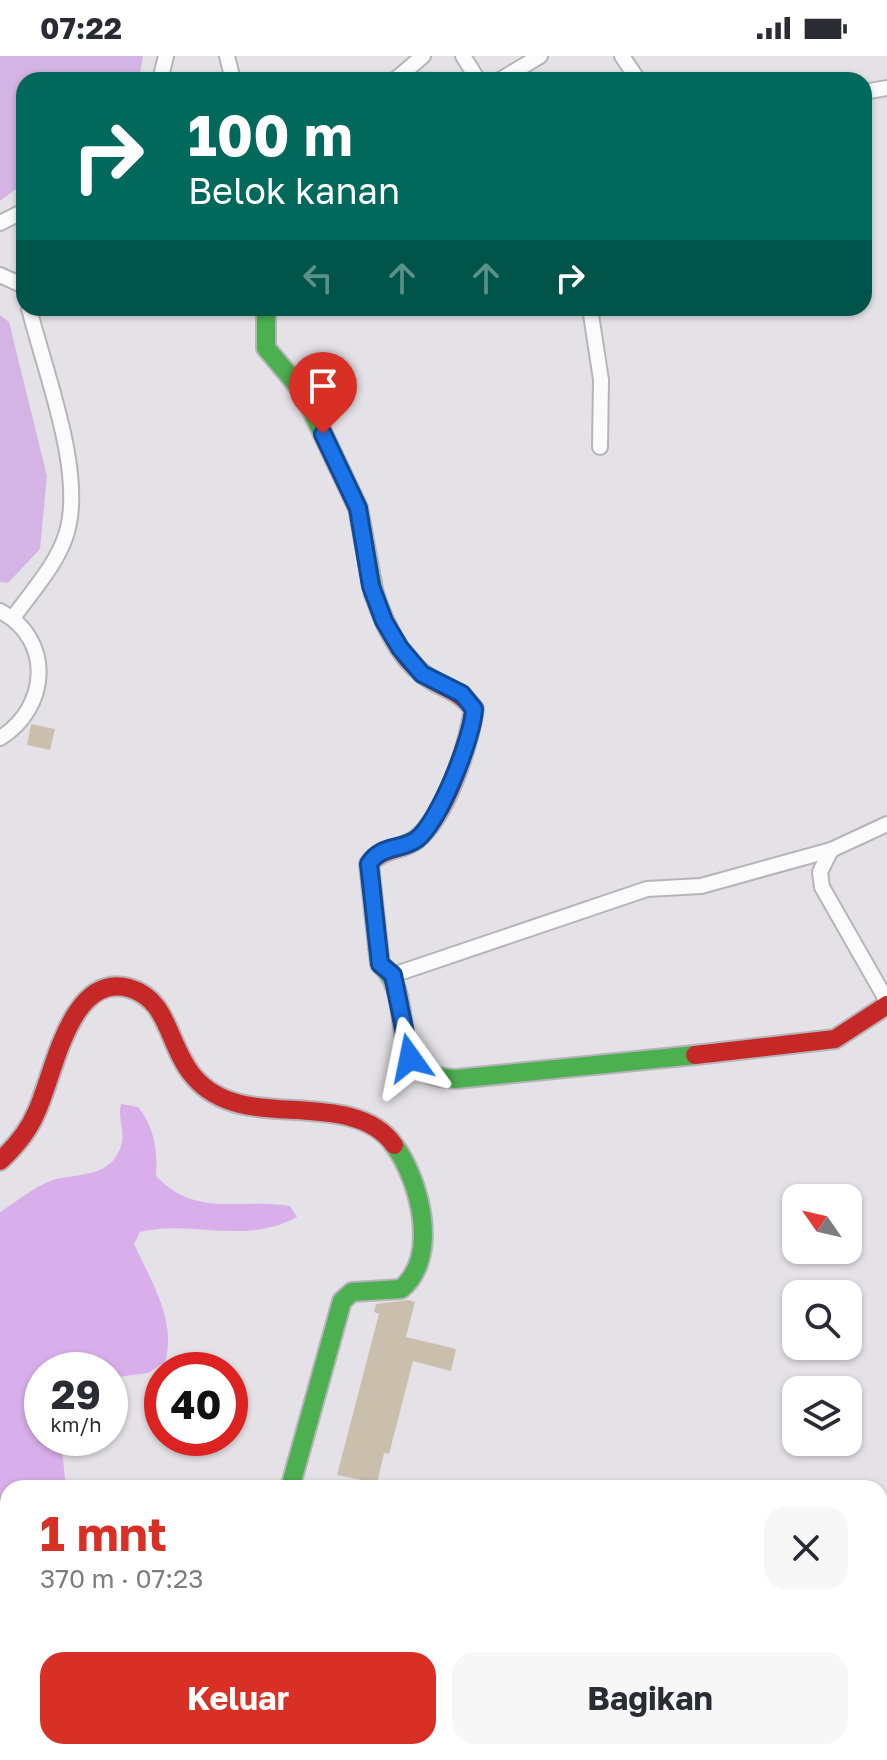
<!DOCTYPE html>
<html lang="id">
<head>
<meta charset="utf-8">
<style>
  body { margin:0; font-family:"Golos Text",sans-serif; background:#f7f7f7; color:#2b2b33; height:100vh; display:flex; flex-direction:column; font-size:30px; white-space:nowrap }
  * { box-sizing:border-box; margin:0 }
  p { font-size:26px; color:#7c7c81 }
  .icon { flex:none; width:44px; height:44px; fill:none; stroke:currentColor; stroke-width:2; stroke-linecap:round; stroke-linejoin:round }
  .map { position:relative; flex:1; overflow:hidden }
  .details { position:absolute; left:0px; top:1424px; width:888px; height:280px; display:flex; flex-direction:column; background:#fff; border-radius:24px 24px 0 0; box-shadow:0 2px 6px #0004 }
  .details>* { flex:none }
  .banner { position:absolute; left:16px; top:16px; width:856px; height:244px; border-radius:24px; box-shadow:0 2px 6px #0004; background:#00695c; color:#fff; overflow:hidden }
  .needle { width:52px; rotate:304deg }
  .fabs { position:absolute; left:782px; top:1128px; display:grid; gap:16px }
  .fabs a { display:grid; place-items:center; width:80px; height:80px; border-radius:16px; background:#fff; box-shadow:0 2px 6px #0004; font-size:40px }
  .speed { position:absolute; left:24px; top:1296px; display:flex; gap:16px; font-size:40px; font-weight:700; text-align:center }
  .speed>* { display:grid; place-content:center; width:104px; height:104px; border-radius:50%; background:#fff; box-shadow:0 2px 6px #0004; line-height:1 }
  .speed small { font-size:20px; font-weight:400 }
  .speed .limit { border:12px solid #d22; background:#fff; color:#111 }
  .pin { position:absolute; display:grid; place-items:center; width:68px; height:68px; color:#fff; margin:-82px -34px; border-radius:50% 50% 50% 0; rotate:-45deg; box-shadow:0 0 8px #0007 }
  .pin .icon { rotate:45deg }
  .me { position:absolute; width:88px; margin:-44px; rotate:348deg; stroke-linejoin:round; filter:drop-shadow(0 0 6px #0008) }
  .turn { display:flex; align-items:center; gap:28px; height:168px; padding:0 40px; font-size:36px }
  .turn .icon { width:104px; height:104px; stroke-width:2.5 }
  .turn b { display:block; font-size:56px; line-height:68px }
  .lanes { display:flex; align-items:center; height:76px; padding:0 40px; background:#0003; justify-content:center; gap:40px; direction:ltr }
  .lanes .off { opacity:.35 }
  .round { display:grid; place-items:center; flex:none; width:84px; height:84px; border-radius:24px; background:#f7f7f7 }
  .head { display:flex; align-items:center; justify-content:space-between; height:136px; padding:0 40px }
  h1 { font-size:48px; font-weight:700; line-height:60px; color:#d93025 }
  .cta { display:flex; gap:16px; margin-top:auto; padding:16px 40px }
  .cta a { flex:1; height:92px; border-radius:24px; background:#d93025; color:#fff; font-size:32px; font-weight:700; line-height:92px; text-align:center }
  .cta a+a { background:#f7f7f7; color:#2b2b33 }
  .status { display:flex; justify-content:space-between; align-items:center; height:56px; padding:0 40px; background:#fff; direction:ltr }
  .status svg { height:22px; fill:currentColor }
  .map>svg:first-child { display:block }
</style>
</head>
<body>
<div class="status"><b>07:22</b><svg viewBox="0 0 49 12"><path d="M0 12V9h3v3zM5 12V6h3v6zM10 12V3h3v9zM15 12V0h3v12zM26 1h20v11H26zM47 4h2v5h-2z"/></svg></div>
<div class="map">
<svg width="887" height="1704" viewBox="0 0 887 1704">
  <rect width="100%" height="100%" fill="#e5e2e7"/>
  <g fill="#d4b4e4">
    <polygon points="0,0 143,0 139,24 24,24 24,127 0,145"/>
    <polygon points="0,259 9,266 47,420 40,493 8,527 0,526"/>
  </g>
  <g fill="#d8afea">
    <path d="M121 1048 138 1051C154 1070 158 1095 156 1120 196 1162 238 1142 290 1150L297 1161C243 1190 192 1163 140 1176L134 1188C151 1225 177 1265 165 1306L148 1317 110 1322V1314H42V1382H68L62 1394 66 1432H8V1606L0 1595V1156C16 1146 35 1130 53 1124 78 1117 111 1122 121 1090 126 1075 117 1063 121 1048Z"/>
    <polygon points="23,1696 170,1696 185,1704 15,1704"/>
  </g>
  <g fill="#cabead">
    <polygon points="31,668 55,673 50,694 27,689"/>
    <polygon points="408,1244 415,1246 406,1281 456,1293 451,1315 413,1305 389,1398 384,1397 377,1427 337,1419 379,1258 374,1256 376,1248"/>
  </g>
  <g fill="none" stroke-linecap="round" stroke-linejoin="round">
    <g stroke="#b6b4b8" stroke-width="18">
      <g id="street">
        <polyline points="227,0 233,24"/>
        <polyline points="463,0 478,24"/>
        <polyline points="622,0 638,24"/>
        <polyline points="160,24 166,0"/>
        <polyline points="395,24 423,0"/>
        <polyline points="500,24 540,0"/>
        <polyline points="864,36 887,32"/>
        <polyline points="0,167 24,155"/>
        <polyline points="0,219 24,230"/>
        <polyline points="590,252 601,324 600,391"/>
        <path d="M0 555C54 583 49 652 0 682"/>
        <path d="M13 562C31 536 56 510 66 479 86 418 44 314 29 252"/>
        <polyline points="831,794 820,816 822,831 887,945"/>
        <polyline points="393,919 647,833 701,830 831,794 887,768"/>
        <polyline points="880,1655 887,1644"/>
        <polyline points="308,1704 308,1696"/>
        <polyline points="851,1704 854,1696"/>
      </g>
    </g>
    <g stroke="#b6b4b8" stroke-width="22">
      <g id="fast">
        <polyline points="266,252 266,292 303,336 358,452 374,538"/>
        <path d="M378 891 380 908C421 943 378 1021 456 1023L695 999"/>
        <path d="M290 1432 342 1245 352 1236 401 1233C440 1201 420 1124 394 1089"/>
      </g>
    </g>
    <g stroke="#b6b4b8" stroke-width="22">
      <g id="jam">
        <path d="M374 538C384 566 398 600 423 618 442 633 457 632 474 653 468 690 447 758 417 783 402 795 382 791 369 808L378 891"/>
        <polyline points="695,999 835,983 887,949"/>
        <path d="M0 1105C15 1091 28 1076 36 1057 54 1020 69 916 129 932 185 948 159 1028 240 1048 287 1060 363 1044 394 1089"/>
      </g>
    </g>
    <use href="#street" stroke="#fbfbfb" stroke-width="14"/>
    <use href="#fast" stroke="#4caf50" stroke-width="18"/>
    <use href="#jam" stroke="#c62828" stroke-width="18"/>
  </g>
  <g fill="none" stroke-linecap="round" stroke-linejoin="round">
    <g stroke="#114b97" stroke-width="20">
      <path id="route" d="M323 378 358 452 371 530 384 565 400 592 422 618 462 638 474 653C473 681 439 766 417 783 401 795 381 788 369 808L380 908 393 919 410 1002"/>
    </g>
    <use href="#route" stroke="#1a73e8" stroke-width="14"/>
  </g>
</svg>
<div class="fabs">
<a><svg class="needle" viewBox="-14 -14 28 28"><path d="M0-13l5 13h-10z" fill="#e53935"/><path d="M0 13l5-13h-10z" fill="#7c7c81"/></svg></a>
<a><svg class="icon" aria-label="search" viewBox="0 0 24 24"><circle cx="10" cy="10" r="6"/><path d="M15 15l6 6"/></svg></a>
<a><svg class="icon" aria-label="layers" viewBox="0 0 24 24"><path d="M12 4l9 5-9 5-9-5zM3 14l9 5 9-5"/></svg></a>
</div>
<div class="speed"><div>29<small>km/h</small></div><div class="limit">40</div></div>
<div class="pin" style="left:323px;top:378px;background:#d93025"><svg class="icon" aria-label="arrive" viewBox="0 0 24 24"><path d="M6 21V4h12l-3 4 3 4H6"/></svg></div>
<svg class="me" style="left:410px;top:1002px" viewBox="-20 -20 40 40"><path d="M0-17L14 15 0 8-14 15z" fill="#1a73e8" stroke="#fff" stroke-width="4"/></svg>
<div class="banner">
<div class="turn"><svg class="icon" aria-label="right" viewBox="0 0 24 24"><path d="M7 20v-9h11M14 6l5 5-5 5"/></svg><div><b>100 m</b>Belok kanan</div></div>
<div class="lanes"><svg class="icon off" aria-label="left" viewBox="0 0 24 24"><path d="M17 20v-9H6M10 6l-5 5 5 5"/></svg><svg class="icon off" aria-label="ahead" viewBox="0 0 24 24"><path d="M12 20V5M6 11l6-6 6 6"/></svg><svg class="icon off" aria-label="ahead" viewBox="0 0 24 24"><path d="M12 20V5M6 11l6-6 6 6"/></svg><svg class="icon" aria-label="right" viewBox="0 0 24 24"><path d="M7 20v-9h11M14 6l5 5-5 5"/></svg></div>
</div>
<section class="details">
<div class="head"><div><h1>1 mnt</h1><p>370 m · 07:23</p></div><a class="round"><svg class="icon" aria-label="close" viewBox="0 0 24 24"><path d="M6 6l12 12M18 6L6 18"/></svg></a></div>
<div class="cta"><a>Keluar</a><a>Bagikan</a></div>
</section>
</div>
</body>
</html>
